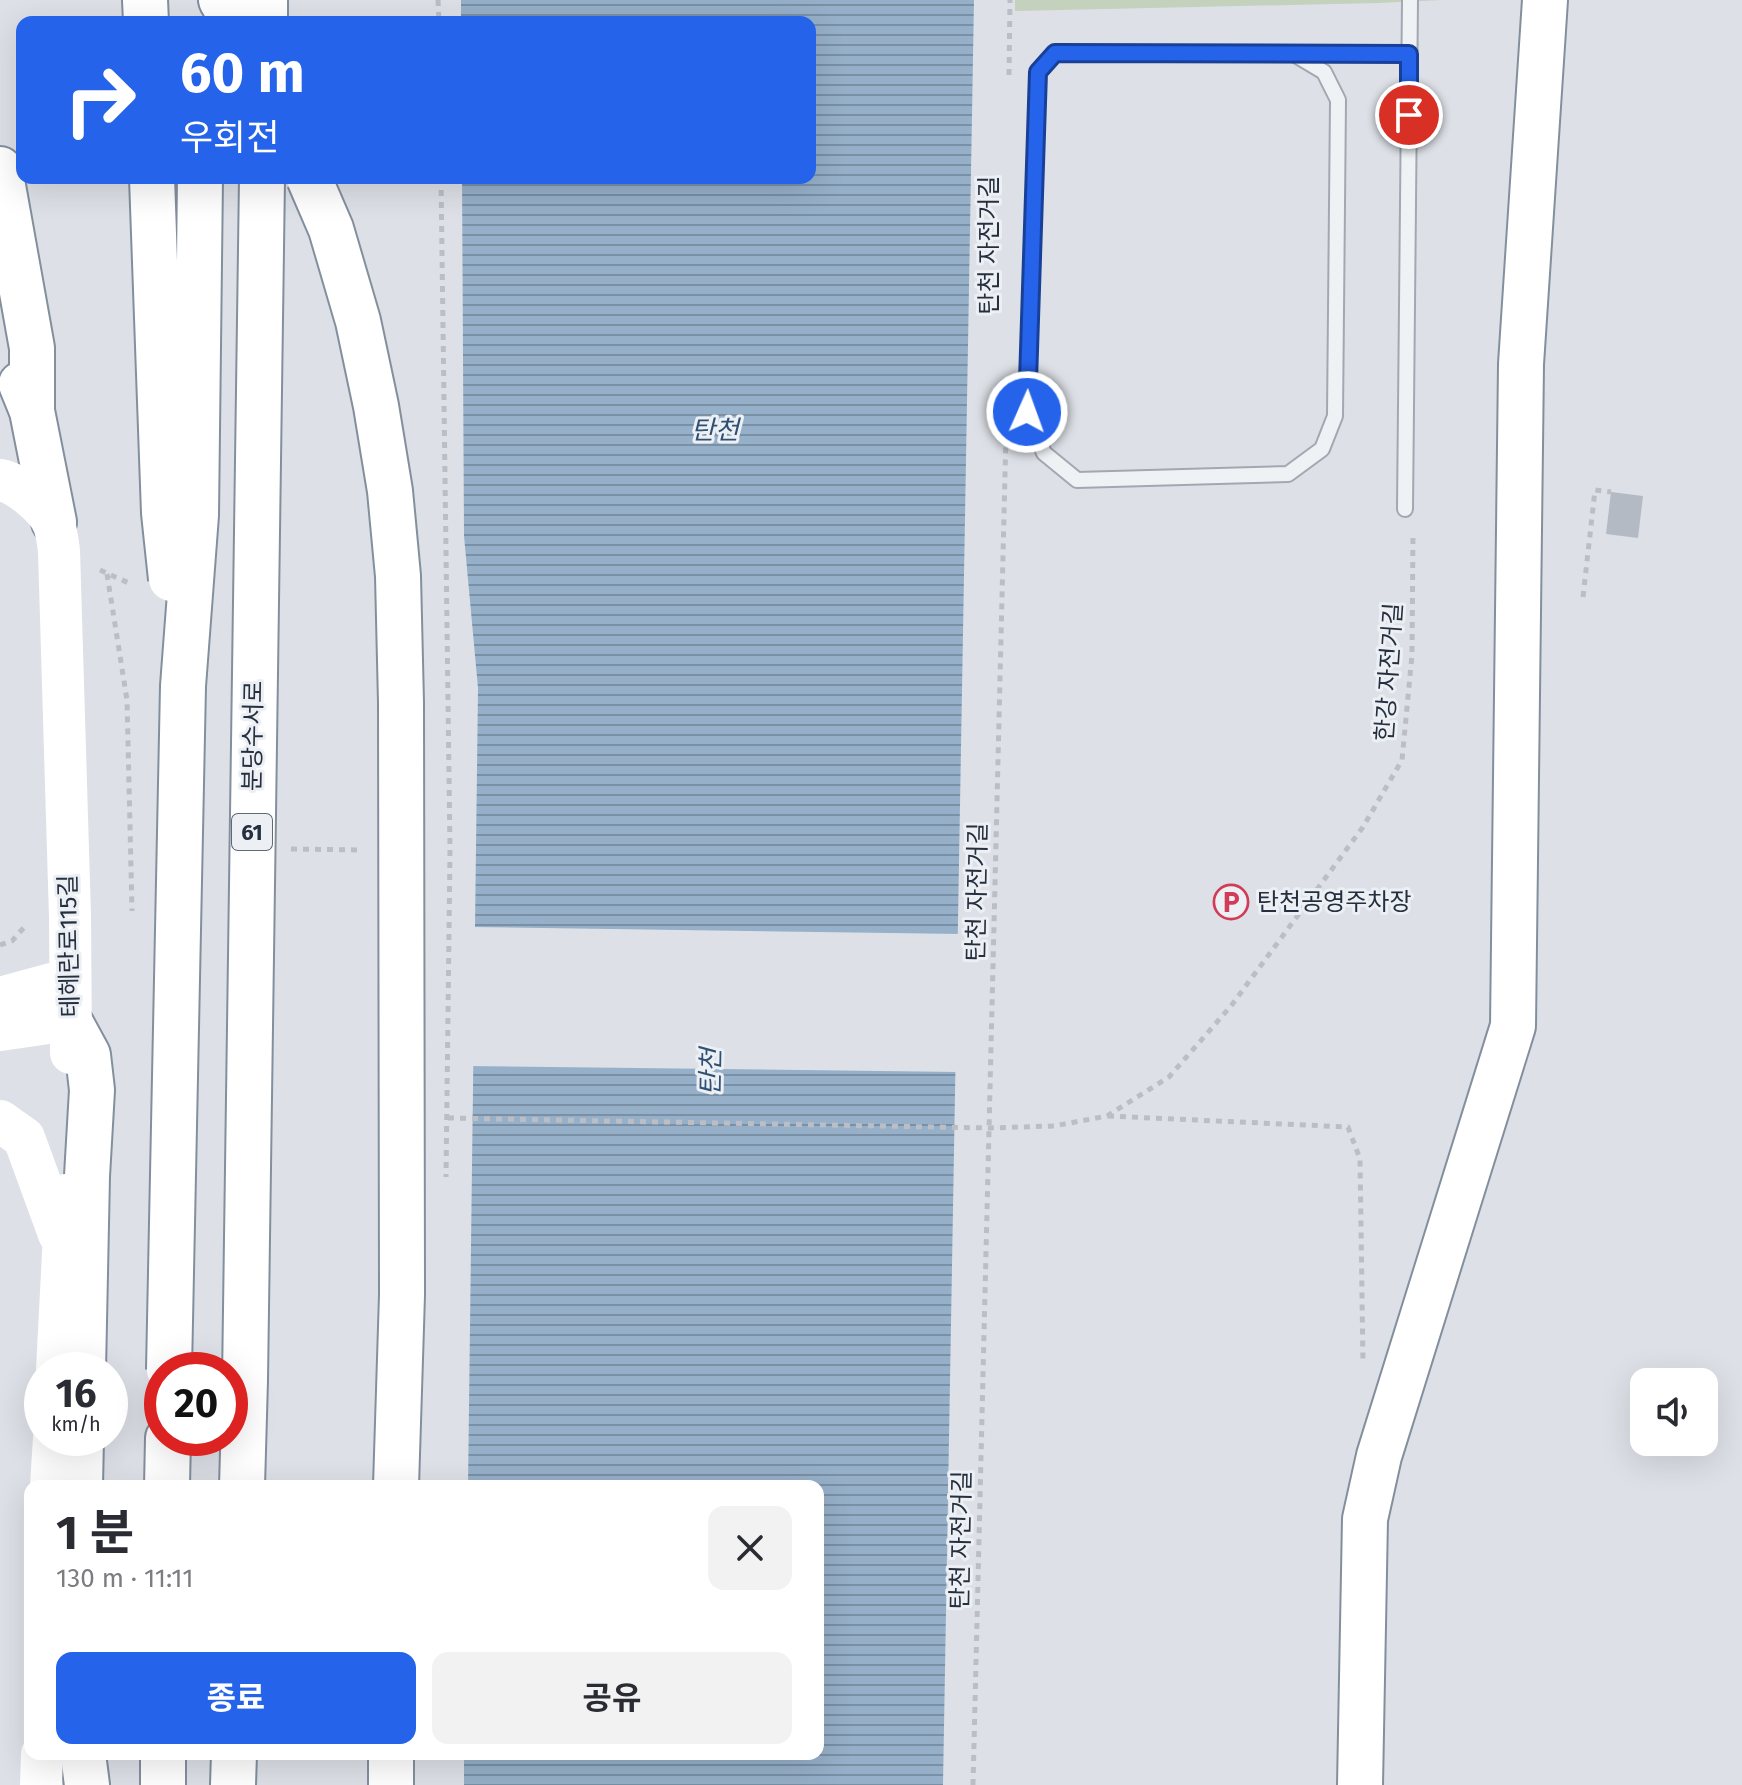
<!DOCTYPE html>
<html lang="ko">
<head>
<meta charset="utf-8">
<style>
  body { margin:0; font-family:"Fira Sans","Noto Sans KR",sans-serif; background:#f2f2f3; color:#2b2b33; height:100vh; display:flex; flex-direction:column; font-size:30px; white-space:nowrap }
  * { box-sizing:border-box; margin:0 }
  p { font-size:26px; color:#7c7c81 }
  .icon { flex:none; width:44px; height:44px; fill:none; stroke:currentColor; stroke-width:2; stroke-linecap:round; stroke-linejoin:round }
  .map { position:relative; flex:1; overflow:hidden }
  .panel { position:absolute; left:24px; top:1480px; width:800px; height:280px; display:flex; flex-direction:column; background:#fff; border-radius:16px; box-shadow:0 8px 32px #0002 }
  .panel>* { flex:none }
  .guide { position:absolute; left:16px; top:16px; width:800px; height:168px; border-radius:16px; box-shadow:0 8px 32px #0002; background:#2563eb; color:#fff; overflow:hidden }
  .buttons { position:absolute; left:1630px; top:1368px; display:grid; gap:16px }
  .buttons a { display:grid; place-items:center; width:88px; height:88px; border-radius:16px; background:#fff; box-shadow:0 8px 32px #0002; font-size:40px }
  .speed { position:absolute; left:24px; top:1352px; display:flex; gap:16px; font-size:40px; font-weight:700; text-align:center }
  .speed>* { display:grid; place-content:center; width:104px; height:104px; border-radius:50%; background:#fff; box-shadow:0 8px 32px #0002; line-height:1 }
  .speed small { font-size:20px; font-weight:400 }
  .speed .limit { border:12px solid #d22; background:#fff; color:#111 }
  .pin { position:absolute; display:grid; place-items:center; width:68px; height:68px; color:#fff; margin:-34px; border:4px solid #fff; border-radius:50%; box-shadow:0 2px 8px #0007 }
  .me { position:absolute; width:88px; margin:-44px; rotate:2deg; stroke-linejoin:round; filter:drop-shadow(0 0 6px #0008) }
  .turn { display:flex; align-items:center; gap:28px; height:168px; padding:0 32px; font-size:36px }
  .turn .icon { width:104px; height:104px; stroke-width:2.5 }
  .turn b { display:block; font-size:56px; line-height:68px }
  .round { display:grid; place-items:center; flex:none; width:84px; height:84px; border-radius:16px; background:#f2f2f3 }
  .headline { display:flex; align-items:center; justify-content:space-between; height:136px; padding:0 32px }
  h1 { font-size:48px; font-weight:700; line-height:60px }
  .action { display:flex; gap:16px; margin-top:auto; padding:16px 32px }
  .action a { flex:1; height:92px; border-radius:16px; background:#2563eb; color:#fff; font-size:32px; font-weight:700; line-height:92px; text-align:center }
  .action a+a { background:#f2f2f3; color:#2b2b33 }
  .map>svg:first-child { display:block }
</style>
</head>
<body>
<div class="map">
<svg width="1742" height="1785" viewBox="0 0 1742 1785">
  <defs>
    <pattern id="water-rules" width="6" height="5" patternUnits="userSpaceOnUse" patternTransform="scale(2)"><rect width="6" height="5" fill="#96b0c9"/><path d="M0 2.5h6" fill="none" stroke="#7a90a5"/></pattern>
  </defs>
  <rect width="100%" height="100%" fill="#dde1e7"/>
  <polygon fill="#c3d1bd" points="1015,0 1443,0 1378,3 1015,11"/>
  <polygon fill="url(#water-rules)" points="461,0 974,0 943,1785 464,1785 464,1754 818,1754 818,1486 468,1486 478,688 464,536 462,178 810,178 810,22 461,22"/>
  <polygon fill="#dde1e7" points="471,927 961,934 959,1072 469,1066"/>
  <polygon fill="#b4bac4" points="1611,492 1643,496 1638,538 1606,534"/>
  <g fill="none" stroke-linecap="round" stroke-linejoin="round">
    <g stroke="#a2a8b1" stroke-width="18">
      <g id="lane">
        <polyline points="1294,54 1324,72 1338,100 1335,416 1322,449 1288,474 1077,480 1044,453 1027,412 1038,72 1055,53 1409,54"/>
        <polyline points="1405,509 1410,0"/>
      </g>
    </g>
    <g stroke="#848f9e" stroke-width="48">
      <g id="highway">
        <polyline points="145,0 146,22"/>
        <polyline points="221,0 234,22"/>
        <polyline points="265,22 265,0"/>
        <polyline points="0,169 32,348 32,411"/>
        <polyline points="21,384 32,411 54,522"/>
        <polyline points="69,1020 88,1055 92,1090 87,1176 83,1370"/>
        <polyline points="80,1486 81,1438"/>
        <polyline points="167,1486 168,1438"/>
        <polyline points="83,1754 87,1785"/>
        <polyline points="391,1754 391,1785"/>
        <polyline points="163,1785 163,1754"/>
        <polyline points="233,1785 234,1754"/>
        <polyline points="1360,1785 1365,1519 1379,1456 1513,1026 1521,364 1545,0"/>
      </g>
    </g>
    <g stroke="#bbbfc5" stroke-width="5" stroke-dasharray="6 6" stroke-linecap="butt">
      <polyline points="438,0 439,22"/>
      <polyline points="1009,75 1010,0"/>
      <polyline points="441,178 450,850 446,1177"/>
      <polyline points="100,570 131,584"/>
      <polyline points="107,574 127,700 132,911"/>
      <polyline points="1583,597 1595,490 1611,492"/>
      <polyline points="291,849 361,850"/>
      <polyline points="0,945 12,941 27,924"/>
      <polyline points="1108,1116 1348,1127 1360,1159 1363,1363"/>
      <polyline points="448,1118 989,1128 1054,1126 1107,1116 1169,1077 1231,1006 1363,827 1402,760 1412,655 1413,533"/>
      <polyline points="973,1785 1006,433"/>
    </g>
    <use href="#lane" stroke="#eff2f5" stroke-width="14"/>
    <g stroke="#fff" stroke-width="42">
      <path d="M0 480C18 483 48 508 54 525 57 533 58 543 59 551L70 917 71 1053"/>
      <polyline points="0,998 70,979"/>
      <polyline points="0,1030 69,1020"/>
      <polyline points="0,1121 24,1138 59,1234"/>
      <polyline points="57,1370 66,1195"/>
      <polyline points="51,1486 54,1438"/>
      <polyline points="41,1785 42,1754"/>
    </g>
    <use href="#highway" stroke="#fff" stroke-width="44"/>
    <g stroke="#848f9e" stroke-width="48" stroke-linecap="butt">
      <g id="highway-bridge">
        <polyline points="152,178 164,513 171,579"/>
        <polyline points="309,178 331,229 358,321 376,406 390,491 398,576 401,703 402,1295 396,1486"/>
        <polyline points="169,1370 183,686 196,515 200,178"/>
        <polyline points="242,1486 245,1380 262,178"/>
      </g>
    </g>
    <use href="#highway-bridge" stroke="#fff" stroke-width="44"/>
  </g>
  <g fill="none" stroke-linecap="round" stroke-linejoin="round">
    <g stroke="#184099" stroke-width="20">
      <polyline id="route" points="1027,412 1038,72 1055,53 1409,54 1409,115"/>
    </g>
    <use href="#route" stroke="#2563eb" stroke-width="14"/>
  </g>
  <defs>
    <g id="parking-ring" transform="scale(1.8)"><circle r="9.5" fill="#ecf0f5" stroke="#d13d58" stroke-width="1.5"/><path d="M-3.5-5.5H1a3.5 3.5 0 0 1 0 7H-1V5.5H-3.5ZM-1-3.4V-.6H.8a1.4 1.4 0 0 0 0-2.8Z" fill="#d13d58"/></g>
  </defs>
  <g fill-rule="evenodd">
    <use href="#parking-ring" x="1231" y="902"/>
  </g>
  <g text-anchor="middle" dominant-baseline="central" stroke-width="6" stroke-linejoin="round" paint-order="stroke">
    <rect fill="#ecf0f5" stroke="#616975" stroke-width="2" x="232" y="814" width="40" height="36" rx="6"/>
    <g font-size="22" font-weight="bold" fill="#262f3e">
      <text x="252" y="832">61</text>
    </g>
    <g font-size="24" fill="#262f3e" stroke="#ecf0f5">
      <text transform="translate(989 245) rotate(-90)">탄천 자전거길</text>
      <text transform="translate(1389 672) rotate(-86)">한강 자전거길</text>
      <text transform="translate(253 736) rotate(-89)">분당수서로</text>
      <text transform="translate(977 892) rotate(-89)">탄천 자전거길</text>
      <text transform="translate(69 946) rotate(-91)">테헤란로115길</text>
      <text transform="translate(961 1540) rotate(-89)">탄천 자전거길</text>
    </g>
    <g font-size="24" fill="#262f3e" stroke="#ecf0f5" text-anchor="start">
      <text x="1257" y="902">탄천공영주차장</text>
    </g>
    <g font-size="26" font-style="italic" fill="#2f5072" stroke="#ecf0f5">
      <text x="715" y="430">탄천</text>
      <text transform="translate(711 1072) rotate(-89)">탄천</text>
    </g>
  </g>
</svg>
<div class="buttons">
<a><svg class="icon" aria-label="sound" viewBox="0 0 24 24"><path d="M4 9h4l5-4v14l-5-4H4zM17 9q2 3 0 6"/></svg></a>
</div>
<div class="speed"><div>16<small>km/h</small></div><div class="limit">20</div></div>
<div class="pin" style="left:1409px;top:115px;background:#d93025"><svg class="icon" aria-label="arrive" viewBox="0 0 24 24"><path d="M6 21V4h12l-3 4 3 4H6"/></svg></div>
<svg class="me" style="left:1027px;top:412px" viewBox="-20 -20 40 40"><circle r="17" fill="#2563eb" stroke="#fff" stroke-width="3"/><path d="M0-11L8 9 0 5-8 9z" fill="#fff"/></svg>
<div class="guide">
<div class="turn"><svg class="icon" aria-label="right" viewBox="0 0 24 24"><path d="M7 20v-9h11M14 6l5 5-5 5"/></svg><div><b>60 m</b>우회전</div></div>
</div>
<section class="panel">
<div class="headline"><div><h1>1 분</h1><p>130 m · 11:11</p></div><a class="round"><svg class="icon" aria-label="close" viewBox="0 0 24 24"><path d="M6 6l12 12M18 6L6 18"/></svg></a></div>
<div class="action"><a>종료</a><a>공유</a></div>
</section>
</div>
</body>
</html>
